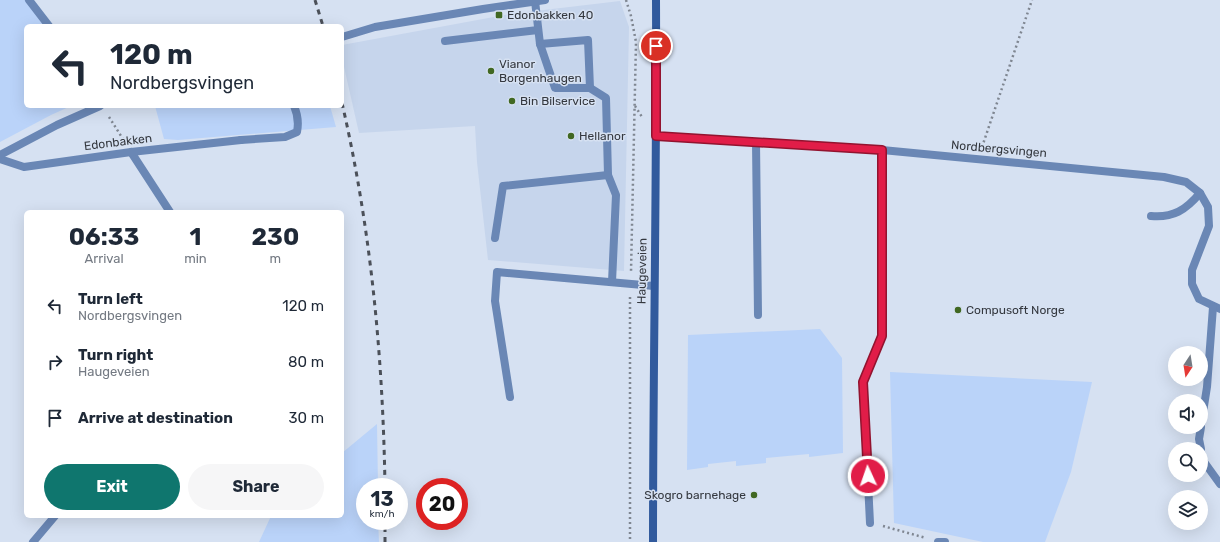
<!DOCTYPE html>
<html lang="en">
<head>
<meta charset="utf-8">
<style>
  body { margin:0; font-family:Rubik,sans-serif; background:#f6f6f7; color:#1f2937; height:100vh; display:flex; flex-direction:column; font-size:15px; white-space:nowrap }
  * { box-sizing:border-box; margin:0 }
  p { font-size:13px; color:#747a83 }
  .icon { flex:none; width:22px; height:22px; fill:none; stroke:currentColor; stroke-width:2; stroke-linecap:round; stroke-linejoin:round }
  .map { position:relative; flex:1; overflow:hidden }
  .side { position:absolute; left:24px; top:210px; width:320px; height:308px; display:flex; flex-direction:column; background:#fff; border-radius:6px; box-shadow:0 4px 16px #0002 }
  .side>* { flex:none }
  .hud { position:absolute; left:24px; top:24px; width:320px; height:84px; border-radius:6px; box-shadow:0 4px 16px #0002; background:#fff; color:#1f2937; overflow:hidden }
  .needle { width:26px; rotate:192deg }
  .buttons { position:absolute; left:1168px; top:346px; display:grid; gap:8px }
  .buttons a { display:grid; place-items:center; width:40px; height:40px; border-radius:50%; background:#fff; box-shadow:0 4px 16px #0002; font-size:20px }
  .speed { position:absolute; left:356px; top:478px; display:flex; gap:8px; font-size:20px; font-weight:700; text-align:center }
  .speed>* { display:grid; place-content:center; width:52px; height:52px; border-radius:50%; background:#fff; box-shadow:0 4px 16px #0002; line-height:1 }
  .speed small { font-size:10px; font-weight:400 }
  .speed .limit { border:6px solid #d22; background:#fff; color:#111 }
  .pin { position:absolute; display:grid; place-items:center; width:34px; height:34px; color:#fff; margin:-17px; border:2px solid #fff; border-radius:50%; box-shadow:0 1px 4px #0007 }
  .me { position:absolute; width:44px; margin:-22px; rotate:357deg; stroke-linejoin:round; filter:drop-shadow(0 0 3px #0008) }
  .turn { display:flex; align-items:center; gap:14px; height:84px; padding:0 20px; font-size:18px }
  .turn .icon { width:52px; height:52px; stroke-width:2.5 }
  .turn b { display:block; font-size:28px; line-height:34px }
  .eta { display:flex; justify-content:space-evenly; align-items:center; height:68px; text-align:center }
  .eta b { font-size:24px; font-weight:700; line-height:28px }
  .button { display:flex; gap:8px; margin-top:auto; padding:8px 20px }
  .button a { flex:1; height:46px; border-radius:24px; background:#0f766e; color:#fff; font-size:16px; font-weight:700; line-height:46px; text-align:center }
  .button a+a { background:#f6f6f7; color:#1f2937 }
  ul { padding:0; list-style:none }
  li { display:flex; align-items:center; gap:12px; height:56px; padding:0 20px }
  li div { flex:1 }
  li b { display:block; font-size:15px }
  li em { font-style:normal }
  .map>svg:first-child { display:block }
</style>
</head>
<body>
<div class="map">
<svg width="1220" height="542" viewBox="0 0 1220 542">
  <rect width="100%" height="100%" fill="#d6e1f2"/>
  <polygon fill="#c6d5ec" points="620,1 629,27 624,271 488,260 477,162 475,126 359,133 342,58 342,45 510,14"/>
  <g fill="#bad3f9">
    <polygon points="0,0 29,0 49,26 26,26 26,106 71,106 51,115 0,142"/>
    <polygon points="155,106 330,106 336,127 178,140 164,139"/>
    <polygon points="820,329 842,358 843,453 809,457 809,454 766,458 766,463 736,466 736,461 708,464 708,467 687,470 688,335"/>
    <polygon points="890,372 1092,382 1071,472 1045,542 983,542 894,523"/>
    <polygon points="377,424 378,487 365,487 365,521 378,521 379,542 259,542 271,516 342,516 342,453"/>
  </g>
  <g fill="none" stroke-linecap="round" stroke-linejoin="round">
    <g stroke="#7f8691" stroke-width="2.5" stroke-dasharray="2 3" stroke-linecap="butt">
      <polyline points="626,0 631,16 636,42 631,272"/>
      <polyline points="635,106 642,117"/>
      <polyline points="109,117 123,139"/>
      <polyline points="982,147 1032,0"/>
      <polyline points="630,297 630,542"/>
      <polyline points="883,526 926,538"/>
    </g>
    <g stroke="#6a87b5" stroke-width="8">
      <polyline points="535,1 540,44 588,40 590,88 606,98 608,175 616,195 612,282"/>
      <polyline points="445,41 538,30"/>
      <polyline points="540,44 555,88 590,88"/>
      <path d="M241 140 285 137 297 132C299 122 298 115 294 106"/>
      <polyline points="756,142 758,315"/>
      <path d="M1151 216C1173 218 1186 210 1200 193"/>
      <polyline points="495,238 503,186 608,175"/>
      <polyline points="870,523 863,382 882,336 882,150"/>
    </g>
    <g stroke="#6a87b5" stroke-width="8">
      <polyline points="29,0 49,26"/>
      <polyline points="657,136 882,150 1164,177 1186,182 1200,193 1208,207 1209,226 1192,270 1192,284 1199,299 1220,309"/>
      <polyline points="131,152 170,212"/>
      <polyline points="0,159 24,167 131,152 241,140"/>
      <polyline points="510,397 495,301 497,272 654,286"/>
      <polyline points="1201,425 1207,387 1213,307"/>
      <polyline points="1201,449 1199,439 1201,427"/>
      <polyline points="1201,451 1202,459 1220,484"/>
      <polyline points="33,542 55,516"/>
      <polyline points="938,542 945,542"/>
    </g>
    <g stroke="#6a87b5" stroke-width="8">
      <polyline points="342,37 375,27 483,9 545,0"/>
      <polyline points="0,155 57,125 100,106"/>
    </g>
    <path stroke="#315a9d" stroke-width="8" d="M653 542C653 361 657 181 656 0"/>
    <g stroke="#4b5059" stroke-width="3" stroke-dasharray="5 5" stroke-linecap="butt">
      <polyline points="315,0 323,26"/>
      <path d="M342 103C371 229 383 358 385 487"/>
      <polyline points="385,542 385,521"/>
    </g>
  </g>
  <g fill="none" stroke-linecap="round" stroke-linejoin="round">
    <g stroke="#92132f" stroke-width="10">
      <polyline id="route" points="656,46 656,136 882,150 882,336 863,382 868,476"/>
    </g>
    <use href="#route" stroke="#e11d48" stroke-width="7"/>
  </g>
  <g fill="#416822" stroke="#d6e1f2" stroke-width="1.5">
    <rect x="495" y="11" width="8" height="8" rx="2"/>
    <circle cx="491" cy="71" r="4"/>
    <circle cx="512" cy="101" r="4"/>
    <circle cx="571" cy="136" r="4"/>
    <circle cx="958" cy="310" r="4"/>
    <circle cx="754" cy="495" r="4"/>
  </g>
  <g text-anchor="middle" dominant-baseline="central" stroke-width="3" stroke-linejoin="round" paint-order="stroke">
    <g font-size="12" fill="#34383f" stroke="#d6e1f2" text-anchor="start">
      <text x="507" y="15">Edonbakken 40</text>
      <text x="499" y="64">Vianor<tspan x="499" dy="14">Borgenhaugen</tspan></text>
      <text x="520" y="101">Bin Bilservice</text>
      <text x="579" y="136">Hellanor</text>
      <text x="966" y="310">Compusoft Norge</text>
      <text x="746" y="495" text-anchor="end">Skogro barnehage</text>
    </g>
    <g font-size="12" fill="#34383f" stroke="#d6e1f2">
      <text transform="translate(118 142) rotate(-7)">Edonbakken</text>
      <text transform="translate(999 149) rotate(5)">Nordbergsvingen</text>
      <text transform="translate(642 271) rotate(-89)">Haugeveien</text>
    </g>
  </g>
</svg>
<div class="buttons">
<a><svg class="needle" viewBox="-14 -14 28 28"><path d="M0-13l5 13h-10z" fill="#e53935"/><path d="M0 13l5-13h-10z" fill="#747a83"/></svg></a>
<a><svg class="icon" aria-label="sound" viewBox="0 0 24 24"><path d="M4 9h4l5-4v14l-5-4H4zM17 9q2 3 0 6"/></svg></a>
<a><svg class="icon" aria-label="search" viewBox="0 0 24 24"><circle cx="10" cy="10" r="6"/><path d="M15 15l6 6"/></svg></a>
<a><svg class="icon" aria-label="layers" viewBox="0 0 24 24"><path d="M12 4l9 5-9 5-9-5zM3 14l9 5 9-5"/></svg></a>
</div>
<div class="speed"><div>13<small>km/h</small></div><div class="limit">20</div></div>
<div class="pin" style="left:656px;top:46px;background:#d93025"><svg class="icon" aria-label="arrive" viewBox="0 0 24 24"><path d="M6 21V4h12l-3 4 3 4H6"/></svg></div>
<svg class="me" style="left:868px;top:476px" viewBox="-20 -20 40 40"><circle r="17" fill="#e11d48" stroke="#fff" stroke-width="3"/><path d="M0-11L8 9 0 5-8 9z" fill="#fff"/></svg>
<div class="hud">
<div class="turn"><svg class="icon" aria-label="left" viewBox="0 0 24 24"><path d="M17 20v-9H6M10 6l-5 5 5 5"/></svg><div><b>120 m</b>Nordbergsvingen</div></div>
</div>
<section class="side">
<div class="eta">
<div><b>06:33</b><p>Arrival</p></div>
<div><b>1</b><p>min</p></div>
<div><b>230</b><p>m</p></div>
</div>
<ul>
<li><svg class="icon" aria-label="left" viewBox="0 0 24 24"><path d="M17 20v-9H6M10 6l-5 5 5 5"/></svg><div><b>Turn left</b><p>Nordbergsvingen</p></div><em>120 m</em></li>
<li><svg class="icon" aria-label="right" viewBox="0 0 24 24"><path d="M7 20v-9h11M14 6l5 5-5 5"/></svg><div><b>Turn right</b><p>Haugeveien</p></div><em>80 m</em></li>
<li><svg class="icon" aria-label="arrive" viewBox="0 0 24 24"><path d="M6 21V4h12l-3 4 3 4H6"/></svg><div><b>Arrive at destination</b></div><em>30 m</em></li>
</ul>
<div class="button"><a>Exit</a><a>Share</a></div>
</section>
</div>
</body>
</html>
